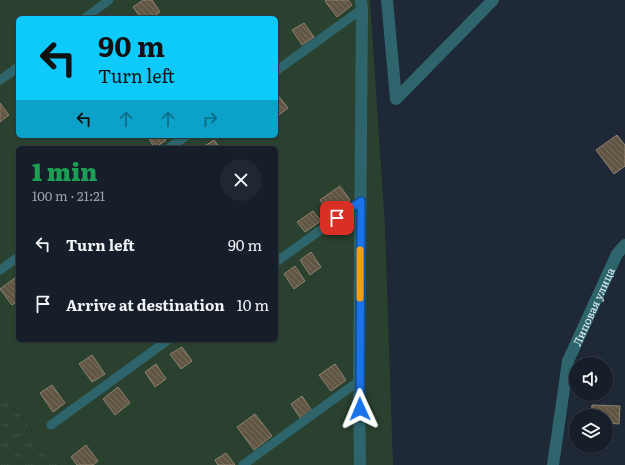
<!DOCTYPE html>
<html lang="en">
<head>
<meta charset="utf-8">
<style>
  body { margin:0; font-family:Literata,serif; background:#1f2731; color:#f1f3f6; height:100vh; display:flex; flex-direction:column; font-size:15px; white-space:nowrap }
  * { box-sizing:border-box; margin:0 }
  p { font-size:13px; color:#9ea2a8 }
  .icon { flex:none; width:22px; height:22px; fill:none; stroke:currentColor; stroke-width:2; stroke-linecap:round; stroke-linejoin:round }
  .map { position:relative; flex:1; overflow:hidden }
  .side { position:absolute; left:16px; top:146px; width:262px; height:196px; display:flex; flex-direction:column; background:#161e29; border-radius:6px; box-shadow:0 1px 3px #0004,0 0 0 1px #353c46 }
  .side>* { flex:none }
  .guide { position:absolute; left:16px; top:16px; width:262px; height:122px; border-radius:6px; box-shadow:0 1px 3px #0004,0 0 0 1px #353c46; background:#0ecafa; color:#111; overflow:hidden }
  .controls { position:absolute; left:569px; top:357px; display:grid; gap:8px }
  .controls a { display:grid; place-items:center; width:44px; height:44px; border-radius:50%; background:#161e29; box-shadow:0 1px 3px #0004,0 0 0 1px #353c46; font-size:20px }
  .pin { position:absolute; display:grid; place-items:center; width:34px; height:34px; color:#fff; margin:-17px; border-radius:8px; box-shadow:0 2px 6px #0006 }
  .me { position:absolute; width:44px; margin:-22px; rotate:359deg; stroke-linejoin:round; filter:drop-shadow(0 0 3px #0008) }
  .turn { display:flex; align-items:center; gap:14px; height:84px; padding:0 16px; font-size:18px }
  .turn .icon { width:52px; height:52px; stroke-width:2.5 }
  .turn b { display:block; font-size:28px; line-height:34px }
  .lanes { display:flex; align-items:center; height:38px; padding:0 16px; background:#0003; justify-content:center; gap:20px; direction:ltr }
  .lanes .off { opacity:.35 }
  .round { display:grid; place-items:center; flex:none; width:42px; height:42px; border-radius:21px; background:#1f2731 }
  .overview { display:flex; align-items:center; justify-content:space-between; height:68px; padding:0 16px }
  h1 { font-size:24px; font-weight:800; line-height:30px; color:#1e9e55 }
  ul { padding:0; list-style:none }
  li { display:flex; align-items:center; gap:12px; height:60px; padding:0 16px }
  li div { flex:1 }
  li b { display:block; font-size:15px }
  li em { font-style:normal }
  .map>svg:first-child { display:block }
</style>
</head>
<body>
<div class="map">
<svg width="625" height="465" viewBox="0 0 625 465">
  <defs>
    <pattern id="grass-tufts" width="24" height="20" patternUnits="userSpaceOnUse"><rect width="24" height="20" fill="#29412e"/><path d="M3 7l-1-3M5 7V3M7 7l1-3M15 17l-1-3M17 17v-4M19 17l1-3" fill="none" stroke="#3e5443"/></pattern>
    <pattern id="building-back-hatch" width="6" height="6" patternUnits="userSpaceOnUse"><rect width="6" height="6" fill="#615543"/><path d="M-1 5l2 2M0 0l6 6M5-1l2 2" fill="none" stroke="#786e5f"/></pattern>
  </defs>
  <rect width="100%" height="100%" fill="#1e2837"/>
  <polygon fill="url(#grass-tufts)" points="0,388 58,465 0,465"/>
  <path fill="#29412e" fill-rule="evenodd" d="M0 0H370L385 227 393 465H58L0 388ZM18 18H276V136H18ZM18 148H276V340H18Z"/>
  <g fill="url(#building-back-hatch)" stroke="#8f826f">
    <polygon points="143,0 152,0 160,12 152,18 141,18 133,7"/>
    <polygon points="326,0 348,0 352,5 337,17 325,1"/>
    <polygon points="304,23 314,37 302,45 292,30"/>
    <polygon points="276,93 288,108 276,117"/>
    <polygon points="0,103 9,115 0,122"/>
    <polygon points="617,135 625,145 625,166 614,174 596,150"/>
    <polygon points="147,136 163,136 166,140 155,148"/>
    <polygon points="214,140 220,148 204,148 203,147"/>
    <polygon points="340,186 350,200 331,214 320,200"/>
    <polygon points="313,211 321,221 305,232 297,222"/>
    <polygon points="311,252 321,267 310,275 300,260"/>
    <polygon points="295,266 305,281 294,289 284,274"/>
    <polygon points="15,278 18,282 18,301 12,305 0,289"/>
    <polygon points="182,347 192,361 181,369 170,354"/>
    <polygon points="92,355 105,374 92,382 79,364"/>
    <polygon points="156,364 166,379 155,387 145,372"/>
    <polygon points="335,364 346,380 331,391 319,375"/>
    <polygon points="52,385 65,403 53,412 40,393"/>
    <polygon points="118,387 130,403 115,415 103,399"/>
    <polygon points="302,396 312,411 301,419 291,404"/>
    <polygon points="592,405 620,406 619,424 606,423 606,416 591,416"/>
    <polygon points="255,414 272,436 254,450 237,427"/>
    <polygon points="86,445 98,461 93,465 77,465 71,457"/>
    <polygon points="226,453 235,465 218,465 215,460"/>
  </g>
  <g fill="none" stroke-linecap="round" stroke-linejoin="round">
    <g stroke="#2e656c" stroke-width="9">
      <polyline points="85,18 109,0"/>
      <polyline points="276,71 362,9"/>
      <polyline points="0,80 18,67"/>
      <polyline points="169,148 186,136"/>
      <polyline points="276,262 361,201"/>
      <polyline points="0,270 18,257"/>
      <polyline points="51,425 168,340"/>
      <polyline points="243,465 359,381"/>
    </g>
    <g stroke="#2e656c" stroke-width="12">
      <polyline points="387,0 396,99 493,0"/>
      <polyline points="360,465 359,381 362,9 361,0"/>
      <path id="s1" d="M553 465 568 361 617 254 625 245"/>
    </g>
  </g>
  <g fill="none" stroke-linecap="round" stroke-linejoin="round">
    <g stroke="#114b97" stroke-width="10">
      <polyline id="route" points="337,218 361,201 360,409"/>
    </g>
    <use href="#route" stroke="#1a73e8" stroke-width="7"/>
    <polyline stroke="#f59e0b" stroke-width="7" points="360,298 360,250"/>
  </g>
  <g text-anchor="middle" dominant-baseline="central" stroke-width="4" stroke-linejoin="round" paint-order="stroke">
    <g font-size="11" fill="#eaf1fc" stroke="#1e2837">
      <text stroke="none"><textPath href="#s1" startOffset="165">Липовая улица</textPath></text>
    </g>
  </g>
</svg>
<div class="controls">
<a><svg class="icon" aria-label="sound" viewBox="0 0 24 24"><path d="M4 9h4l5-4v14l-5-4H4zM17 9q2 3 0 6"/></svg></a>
<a><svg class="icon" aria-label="layers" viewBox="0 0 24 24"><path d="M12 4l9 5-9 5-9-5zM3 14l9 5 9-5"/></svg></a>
</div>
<div class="pin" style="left:337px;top:218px;background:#d93025"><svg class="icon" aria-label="arrive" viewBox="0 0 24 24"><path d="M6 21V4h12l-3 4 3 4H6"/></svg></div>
<svg class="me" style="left:360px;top:409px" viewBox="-20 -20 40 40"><path d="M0-17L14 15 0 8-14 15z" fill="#1a73e8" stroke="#fff" stroke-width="4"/></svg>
<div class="guide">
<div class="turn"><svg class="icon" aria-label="left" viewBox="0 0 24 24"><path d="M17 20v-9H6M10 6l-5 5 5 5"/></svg><div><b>90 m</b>Turn left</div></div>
<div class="lanes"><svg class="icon" aria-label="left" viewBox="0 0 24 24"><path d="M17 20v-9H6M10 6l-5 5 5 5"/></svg><svg class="icon off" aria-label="ahead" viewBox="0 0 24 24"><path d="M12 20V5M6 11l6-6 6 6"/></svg><svg class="icon off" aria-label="ahead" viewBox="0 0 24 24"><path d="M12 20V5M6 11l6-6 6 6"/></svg><svg class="icon off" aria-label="right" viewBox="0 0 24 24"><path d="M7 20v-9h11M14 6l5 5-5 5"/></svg></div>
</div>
<section class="side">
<div class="overview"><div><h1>1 min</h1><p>100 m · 21:21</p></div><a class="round"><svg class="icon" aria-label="close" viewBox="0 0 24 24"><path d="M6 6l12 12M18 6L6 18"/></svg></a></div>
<ul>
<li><svg class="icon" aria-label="left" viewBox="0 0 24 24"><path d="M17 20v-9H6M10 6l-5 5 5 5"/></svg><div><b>Turn left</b></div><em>90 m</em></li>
<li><svg class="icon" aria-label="arrive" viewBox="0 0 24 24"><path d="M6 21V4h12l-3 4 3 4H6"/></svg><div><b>Arrive at destination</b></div><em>10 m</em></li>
</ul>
</section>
</div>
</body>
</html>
